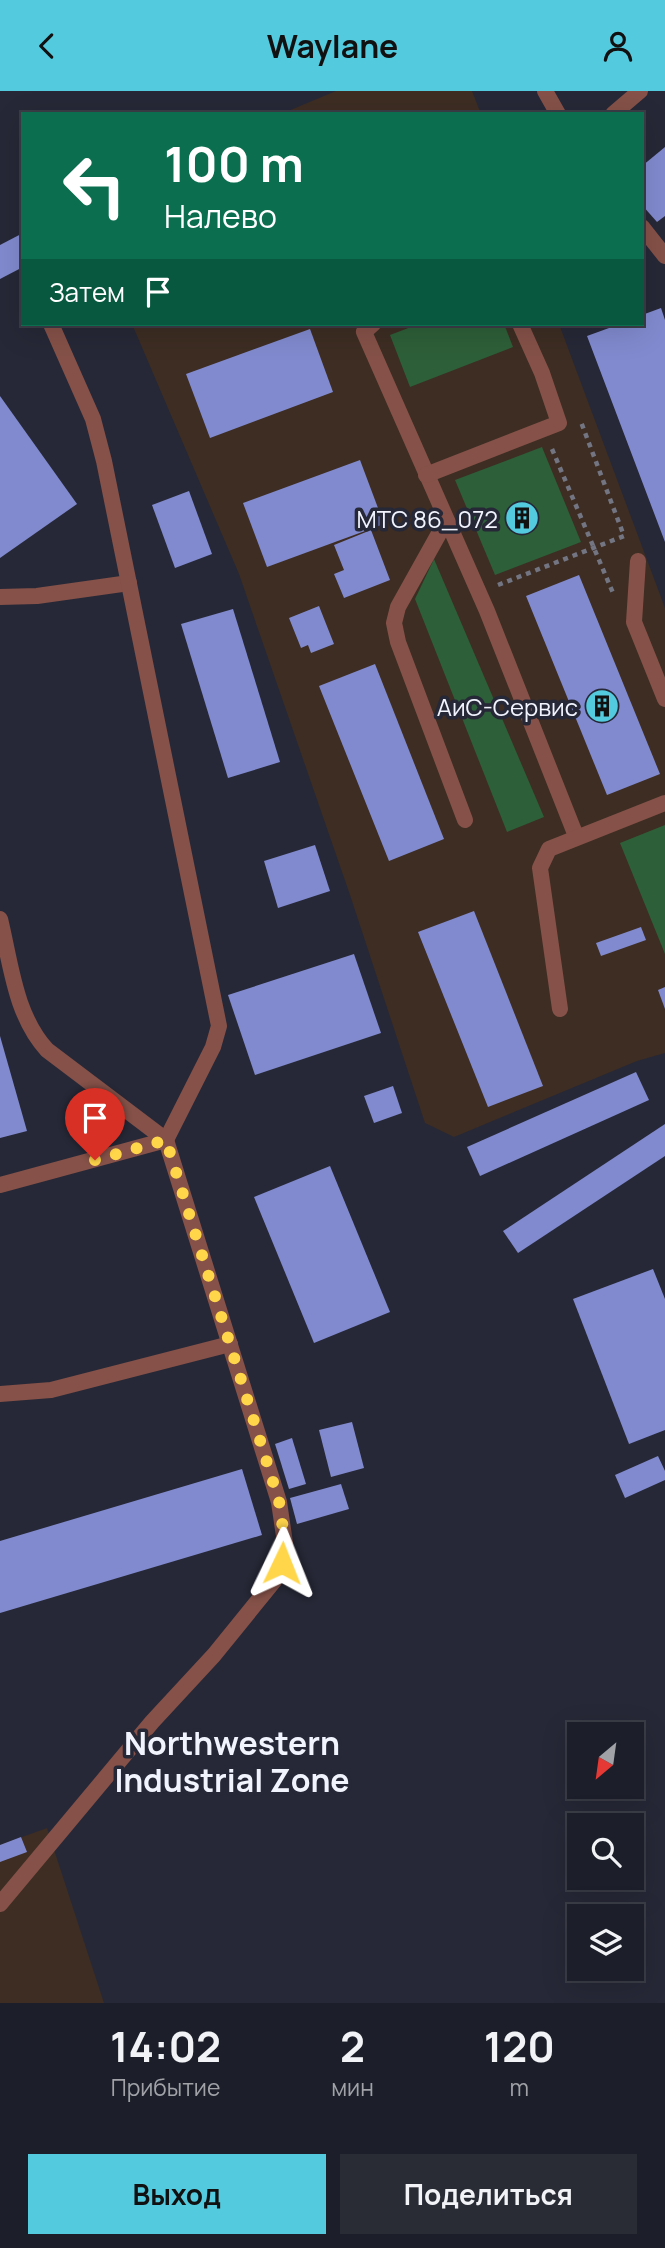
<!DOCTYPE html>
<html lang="ru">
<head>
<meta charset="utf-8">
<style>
  body { margin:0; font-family:Manrope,sans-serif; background:#292b35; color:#f1f3f6; height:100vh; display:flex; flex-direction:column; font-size:26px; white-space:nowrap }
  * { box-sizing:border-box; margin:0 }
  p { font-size:23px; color:#a0a2a8 }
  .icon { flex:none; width:38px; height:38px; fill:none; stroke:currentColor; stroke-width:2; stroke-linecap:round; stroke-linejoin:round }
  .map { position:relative; height:1912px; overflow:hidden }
  .side { display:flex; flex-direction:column; background:#1c1e29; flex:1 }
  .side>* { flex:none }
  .top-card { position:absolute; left:21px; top:21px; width:623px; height:214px; border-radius:0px; box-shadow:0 7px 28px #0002,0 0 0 2px #3a3c46; background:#0b6e4f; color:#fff; overflow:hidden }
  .needle { width:46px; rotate:209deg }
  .controls { position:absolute; left:567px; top:1631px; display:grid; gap:14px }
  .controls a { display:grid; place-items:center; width:77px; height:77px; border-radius:0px; background:#1c1e29; box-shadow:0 7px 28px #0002,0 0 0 2px #3a3c46; font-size:35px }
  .pin { position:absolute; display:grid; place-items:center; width:60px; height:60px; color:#fff; margin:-72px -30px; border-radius:50% 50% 50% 0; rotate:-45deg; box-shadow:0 0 7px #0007 }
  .pin .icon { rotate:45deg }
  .me { position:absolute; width:77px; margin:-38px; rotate:2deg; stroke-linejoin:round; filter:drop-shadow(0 0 5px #0008) }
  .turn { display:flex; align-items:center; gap:24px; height:147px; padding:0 28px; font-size:32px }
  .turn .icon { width:91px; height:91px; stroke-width:2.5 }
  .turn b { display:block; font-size:49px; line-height:60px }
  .then { display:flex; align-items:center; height:66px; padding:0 28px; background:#0003; gap:14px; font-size:26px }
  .eta { display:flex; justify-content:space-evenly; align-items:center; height:119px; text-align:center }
  .eta b { font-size:42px; font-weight:700; line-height:49px }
  .button { display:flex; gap:14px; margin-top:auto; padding:14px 28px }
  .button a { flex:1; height:80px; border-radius:0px; background:#54cade; color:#111; font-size:28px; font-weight:700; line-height:80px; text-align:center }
  .button a+a { background:#292b35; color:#f1f3f6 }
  header { display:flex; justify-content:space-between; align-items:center; height:91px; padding:0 28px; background:#54cade; color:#111; font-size:32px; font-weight:700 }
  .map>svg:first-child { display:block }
</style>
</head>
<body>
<header><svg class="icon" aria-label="back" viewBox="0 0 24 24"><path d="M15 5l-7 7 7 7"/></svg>Waylane<svg class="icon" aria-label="person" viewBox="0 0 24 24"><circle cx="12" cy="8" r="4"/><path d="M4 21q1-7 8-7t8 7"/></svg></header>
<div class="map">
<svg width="665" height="1912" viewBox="0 0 665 1912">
  <rect width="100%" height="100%" fill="#262837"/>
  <g fill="#3d2d23">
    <polygon points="336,0 472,0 481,23 281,23"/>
    <polygon points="132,233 559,233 665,517 665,962 637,970 454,1046 425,1032 350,804 239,483"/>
    <polygon points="47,1737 104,1912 0,1912 0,1754"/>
  </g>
  <g fill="#2d5f38">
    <polygon points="419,233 504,233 513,256 410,296 390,244"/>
    <polygon points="542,356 581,451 495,484 455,389"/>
    <polygon points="434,468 544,726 507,741 415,508"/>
    <polygon points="665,734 665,863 620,752"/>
  </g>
  <g fill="#818ace">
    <polygon points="665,56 665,125 657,131 642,114 642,75"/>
    <polygon points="23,142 23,176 0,188 0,154"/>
    <polygon points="661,217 665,229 665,451 587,245 620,233 642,233 642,224"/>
    <polygon points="310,238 333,301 210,347 186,283"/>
    <polygon points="0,305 77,413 0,467"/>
    <polygon points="360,369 384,433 267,476 243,412"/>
    <polygon points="189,400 212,463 175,477 152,414"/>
    <polygon points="530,420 533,428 514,435 511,426"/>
    <polygon points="371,439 390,489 344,507 334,483 344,479 334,454"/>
    <polygon points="579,484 660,683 607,704 526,505"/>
    <polygon points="319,515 334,553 311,562 308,554 301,557 289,527"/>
    <polygon points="233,518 280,671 228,687 181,533"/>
    <polygon points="375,573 444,748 389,770 319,595"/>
    <polygon points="315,754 330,800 278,817 264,770"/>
    <polygon points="474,820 543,995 488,1016 418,841"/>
    <polygon points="641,836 646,849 601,865 596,852"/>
    <polygon points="354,863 381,942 255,984 228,904"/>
    <polygon points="665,896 665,918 658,899"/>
    <polygon points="0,945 27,1040 0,1047"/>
    <polygon points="636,981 649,1009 480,1085 467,1056"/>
    <polygon points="393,995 402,1022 374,1032 364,1005"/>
    <polygon points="665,1033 665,1065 518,1162 503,1140"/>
    <polygon points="330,1075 390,1221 314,1252 254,1106"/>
    <polygon points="653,1178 665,1208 665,1339 629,1353 573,1208"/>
    <polygon points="352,1331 364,1377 331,1386 319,1339"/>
    <polygon points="292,1347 306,1393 289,1398 275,1353"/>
    <polygon points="658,1365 665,1380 665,1389 625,1407 615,1384"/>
    <polygon points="242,1378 262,1444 0,1522 0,1450"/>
    <polygon points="341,1393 349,1418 297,1433 290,1407"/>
    <polygon points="21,1746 27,1761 0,1771 0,1754"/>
  </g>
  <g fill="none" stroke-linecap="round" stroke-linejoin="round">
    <g stroke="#737582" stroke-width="4.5" stroke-dasharray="5 5" stroke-linecap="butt">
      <polyline points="552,358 613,502"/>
      <polyline points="498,494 624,445 581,331"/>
    </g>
    <g stroke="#855148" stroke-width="16">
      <polyline points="545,0 558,23"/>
      <polyline points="613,23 640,0"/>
      <polyline points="642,136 665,165"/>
      <polyline points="373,233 364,241 487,520 576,745"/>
      <polyline points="426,384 559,332 542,282 520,233"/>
      <polyline points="446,430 398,516 394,532 398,551 465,729"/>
      <polyline points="638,470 634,531 665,608"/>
      <polyline points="0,506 37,505 129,492"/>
      <path d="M0 828C11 873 15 924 47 959L166 1049 279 1411 285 1452 282 1472 274 1490 214 1564 152 1631 0 1813"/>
      <polyline points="560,918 540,777 549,758 665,712"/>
      <polyline points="0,1094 166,1049 213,956 219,935 104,370 93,328 51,233"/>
      <polyline points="0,1303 51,1299 230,1253"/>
    </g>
  </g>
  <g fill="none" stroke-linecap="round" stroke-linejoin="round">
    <polyline stroke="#ffd54a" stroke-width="12" stroke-dasharray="0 21.6" points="95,1069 166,1049 279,1410 285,1452 282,1472"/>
  </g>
  <defs>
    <g id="building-disc" transform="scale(1.75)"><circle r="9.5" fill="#54cade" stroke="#262837"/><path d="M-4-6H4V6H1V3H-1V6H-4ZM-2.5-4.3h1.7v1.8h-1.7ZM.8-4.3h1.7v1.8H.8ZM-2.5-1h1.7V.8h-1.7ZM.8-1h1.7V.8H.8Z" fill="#111"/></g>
  </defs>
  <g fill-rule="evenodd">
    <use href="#building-disc" x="522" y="427"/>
    <use href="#building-disc" x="602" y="615"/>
  </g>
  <g text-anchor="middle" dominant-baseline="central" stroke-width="7" stroke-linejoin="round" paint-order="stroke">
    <g font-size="24" fill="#f1f3fd" stroke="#262837" text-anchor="end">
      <text x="498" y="427">МТС 86_072</text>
      <text x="578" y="615">АиС-Сервис</text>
    </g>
    <g font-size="32" font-weight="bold" fill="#f1f3fd" stroke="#262837">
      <text x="232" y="1652">Northwestern<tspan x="232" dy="37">Industrial Zone</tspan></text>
    </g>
  </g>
</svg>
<div class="controls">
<a><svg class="needle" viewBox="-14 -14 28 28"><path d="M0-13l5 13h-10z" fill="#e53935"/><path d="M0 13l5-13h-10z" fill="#a0a2a8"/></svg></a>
<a><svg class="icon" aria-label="search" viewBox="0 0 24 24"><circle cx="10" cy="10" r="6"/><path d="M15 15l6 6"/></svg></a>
<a><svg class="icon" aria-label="layers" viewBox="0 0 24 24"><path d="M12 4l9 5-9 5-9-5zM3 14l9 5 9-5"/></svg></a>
</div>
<div class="pin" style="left:95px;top:1069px;background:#d93025"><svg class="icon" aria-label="arrive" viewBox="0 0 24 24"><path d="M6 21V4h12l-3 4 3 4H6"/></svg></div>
<svg class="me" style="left:282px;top:1472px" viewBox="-20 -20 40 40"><path d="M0-17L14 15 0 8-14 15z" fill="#ffd54a" stroke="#fff" stroke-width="4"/></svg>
<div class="top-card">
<div class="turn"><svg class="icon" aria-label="left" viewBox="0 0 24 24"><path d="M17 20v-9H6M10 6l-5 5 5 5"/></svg><div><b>100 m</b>Налево</div></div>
<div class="then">Затем<svg class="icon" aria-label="arrive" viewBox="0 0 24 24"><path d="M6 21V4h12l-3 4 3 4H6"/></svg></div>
</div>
</div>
<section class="side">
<div class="eta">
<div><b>14:02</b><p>Прибытие</p></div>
<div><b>2</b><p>мин</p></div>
<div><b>120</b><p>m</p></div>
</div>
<div class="button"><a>Выход</a><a>Поделиться</a></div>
</section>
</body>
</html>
